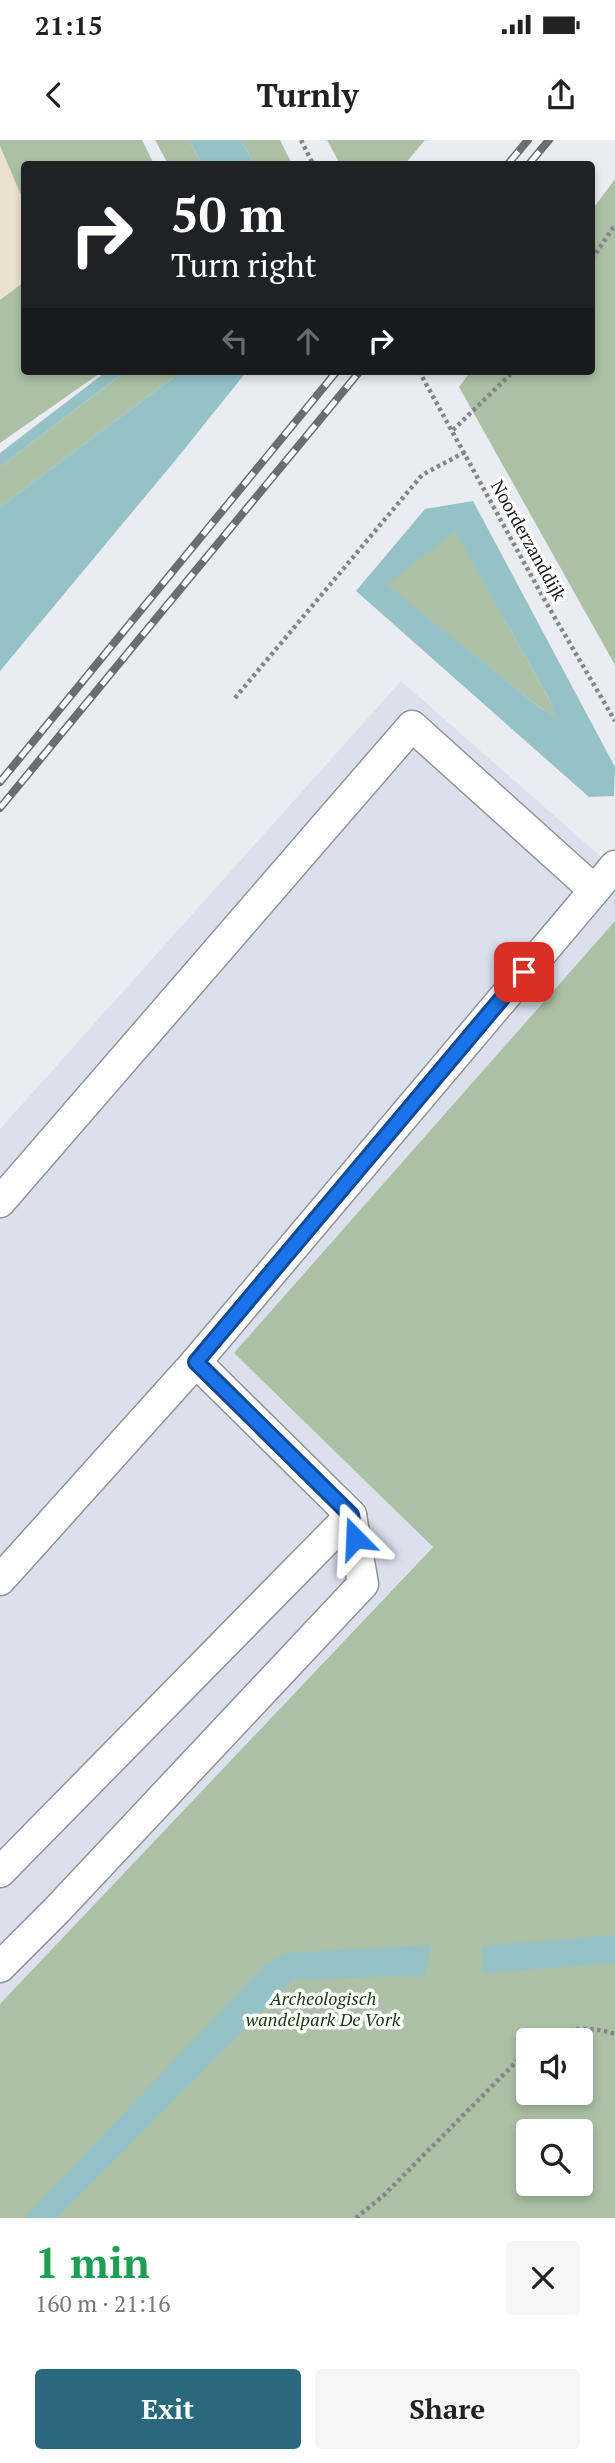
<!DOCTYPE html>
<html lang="en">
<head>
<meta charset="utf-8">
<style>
  body { margin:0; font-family:"PT Serif",serif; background:#f6f6f6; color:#222; height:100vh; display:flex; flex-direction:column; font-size:26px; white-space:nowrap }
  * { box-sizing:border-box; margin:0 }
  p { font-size:23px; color:#767676 }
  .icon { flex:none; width:38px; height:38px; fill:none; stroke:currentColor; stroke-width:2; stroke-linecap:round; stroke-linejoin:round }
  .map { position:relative; height:2078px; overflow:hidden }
  .sheet { display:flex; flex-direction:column; background:#fff; flex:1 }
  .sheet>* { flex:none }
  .hud { position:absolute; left:21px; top:21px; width:574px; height:214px; border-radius:7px; box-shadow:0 4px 10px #0003; background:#202124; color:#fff; overflow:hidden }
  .buttons { position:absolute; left:516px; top:1888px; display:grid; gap:14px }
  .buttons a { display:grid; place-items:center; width:77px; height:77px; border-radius:7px; background:#fff; box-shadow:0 4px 10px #0003; font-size:35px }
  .pin { position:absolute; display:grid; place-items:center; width:60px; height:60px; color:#fff; margin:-30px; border-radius:14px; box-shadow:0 4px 10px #0006 }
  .me { position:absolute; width:77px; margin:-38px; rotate:339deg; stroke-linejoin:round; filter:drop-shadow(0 0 5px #0008) }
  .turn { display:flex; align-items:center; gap:24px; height:147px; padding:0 35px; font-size:32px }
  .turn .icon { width:91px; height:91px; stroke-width:2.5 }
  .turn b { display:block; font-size:49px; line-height:60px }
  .lanes { display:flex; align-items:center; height:66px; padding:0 35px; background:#0003; justify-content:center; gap:35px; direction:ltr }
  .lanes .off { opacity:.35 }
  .round { display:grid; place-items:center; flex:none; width:74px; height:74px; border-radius:7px; background:#f6f6f6 }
  .headline { display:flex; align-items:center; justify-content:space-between; height:119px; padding:0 35px }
  h1 { font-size:42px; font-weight:800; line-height:52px; color:#1e9e55 }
  .cta { display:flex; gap:14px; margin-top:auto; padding:14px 35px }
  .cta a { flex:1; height:80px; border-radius:7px; background:#2a687e; color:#fff; font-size:28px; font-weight:800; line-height:80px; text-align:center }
  .cta a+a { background:#f6f6f6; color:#222 }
  .status { display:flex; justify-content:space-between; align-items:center; height:49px; padding:0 35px; background:#fff; direction:ltr }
  .status svg { height:19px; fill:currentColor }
  header { display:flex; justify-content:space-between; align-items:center; height:91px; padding:0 35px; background:#fff; font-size:32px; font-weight:800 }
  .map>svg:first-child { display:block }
</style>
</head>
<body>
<div class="status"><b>21:15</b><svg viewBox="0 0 49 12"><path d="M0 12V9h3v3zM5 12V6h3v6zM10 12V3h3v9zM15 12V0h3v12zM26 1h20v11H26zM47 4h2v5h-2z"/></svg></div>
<header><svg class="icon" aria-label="back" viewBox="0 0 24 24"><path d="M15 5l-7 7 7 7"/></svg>Turnly<svg class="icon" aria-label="share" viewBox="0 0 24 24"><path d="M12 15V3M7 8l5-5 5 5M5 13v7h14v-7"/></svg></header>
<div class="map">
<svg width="615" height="2078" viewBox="0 0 615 2078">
  <rect width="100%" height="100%" fill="#eaecf2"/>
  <polygon fill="#ece1cc" points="0,6 24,62 24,142 0,160"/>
  <polygon fill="#dbe0ed" points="401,541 615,729 615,781 234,1213 433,1406 0,1864 0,989"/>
  <g fill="#abc0a5" fill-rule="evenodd">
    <polygon points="0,0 142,0 154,24 24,24 24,62 0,6"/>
    <polygon points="155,0 189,0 202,24 168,24"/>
    <polygon points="241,0 280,0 292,24 254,24"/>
    <polygon points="327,0 425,0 405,24 340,24"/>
    <polygon points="615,39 615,525 459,247 471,231 592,231 592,70"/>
    <polygon points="24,142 24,231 103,231 0,303 0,160"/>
    <polygon points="126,231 182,231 0,367 0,327"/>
    <polygon points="455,390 548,557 557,578 539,567 386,445"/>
    <path d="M615 781V2078H0V1864L433 1407 234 1213ZM528 1900H581V1953H528ZM528 1992H581V2044H528Z"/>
  </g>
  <g fill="#94c2c6" fill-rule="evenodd">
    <polygon points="189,0 241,0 254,24 202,24"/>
    <polygon points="107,231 126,231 0,327 0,313"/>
    <polygon points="182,231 247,231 174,322 0,531 0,367"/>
    <path d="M473 361 615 627 614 656 589 657 356 451 425 369ZM455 391 548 557 556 577 539 567 387 445Z"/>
    <polygon points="615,1795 615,1823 483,1833 482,1806"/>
    <polygon points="431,1805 425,1835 293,1840 57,2078 24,2078 264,1826 286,1813"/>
  </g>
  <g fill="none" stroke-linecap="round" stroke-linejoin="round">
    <g stroke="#919399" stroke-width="33">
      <g id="minor">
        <polyline points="0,1062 412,586 594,750"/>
        <polyline points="0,1440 196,1222 615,726"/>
        <polyline points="0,1732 351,1375"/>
        <polyline points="0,1827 56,1771 363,1444 351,1375 196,1222"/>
      </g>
    </g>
    <g stroke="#84868a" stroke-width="4.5" stroke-dasharray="3.5 3.5" stroke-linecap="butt">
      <polyline points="301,0 313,24"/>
      <polyline points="592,119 615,85"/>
      <polyline points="419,231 544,459 615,581"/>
      <polyline points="453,290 514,231"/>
      <polyline points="235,558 422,335 465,312"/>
      <path d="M543 1900C566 1887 590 1886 615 1894"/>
      <polyline points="356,2078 383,2056 528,1910"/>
    </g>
    <use href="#minor" stroke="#fff" stroke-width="30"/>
    <g stroke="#6b6d70" stroke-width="8">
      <g id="rail">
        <polyline points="508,24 528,0"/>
        <polyline points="529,24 549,0"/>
        <polyline points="0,642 337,231"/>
        <polyline points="0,668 360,231"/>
      </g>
    </g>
    <use href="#rail" stroke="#fff" stroke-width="5" stroke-dasharray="16" stroke-linecap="butt"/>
  </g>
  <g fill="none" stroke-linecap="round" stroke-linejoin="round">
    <g stroke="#114b97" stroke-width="18">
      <polyline id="route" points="355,1398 351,1375 196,1222 524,832"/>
    </g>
    <use href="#route" stroke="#1a73e8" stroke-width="12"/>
  </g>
  <g text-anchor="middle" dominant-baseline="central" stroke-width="7" stroke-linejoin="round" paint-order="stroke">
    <g font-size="18" fill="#191a1c" stroke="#fff">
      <text transform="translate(529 400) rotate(61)">Noorderzanddijk</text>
    </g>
    <g font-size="18" font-style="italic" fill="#18390e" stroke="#fff">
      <text x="323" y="1858">Archeologisch<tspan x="323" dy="21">wandelpark De Vork</tspan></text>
    </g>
  </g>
</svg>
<div class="buttons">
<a><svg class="icon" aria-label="sound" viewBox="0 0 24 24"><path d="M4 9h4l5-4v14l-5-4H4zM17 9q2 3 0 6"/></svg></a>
<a><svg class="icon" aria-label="search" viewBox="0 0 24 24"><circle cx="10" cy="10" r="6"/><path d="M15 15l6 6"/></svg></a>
</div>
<div class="pin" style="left:524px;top:832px;background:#d93025"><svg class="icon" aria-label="arrive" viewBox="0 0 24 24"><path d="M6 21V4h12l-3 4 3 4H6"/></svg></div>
<svg class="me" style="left:355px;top:1398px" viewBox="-20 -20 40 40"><path d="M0-17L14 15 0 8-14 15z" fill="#1a73e8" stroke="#fff" stroke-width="4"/></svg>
<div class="hud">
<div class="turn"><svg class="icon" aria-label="right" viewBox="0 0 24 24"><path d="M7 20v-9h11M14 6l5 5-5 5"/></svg><div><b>50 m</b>Turn right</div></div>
<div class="lanes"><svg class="icon off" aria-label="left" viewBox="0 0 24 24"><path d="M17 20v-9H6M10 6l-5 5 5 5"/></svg><svg class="icon off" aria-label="ahead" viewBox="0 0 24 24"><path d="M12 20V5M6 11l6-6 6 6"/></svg><svg class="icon" aria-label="right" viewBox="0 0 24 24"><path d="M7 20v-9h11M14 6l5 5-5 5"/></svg></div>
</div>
</div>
<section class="sheet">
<div class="headline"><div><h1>1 min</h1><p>160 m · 21:16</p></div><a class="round"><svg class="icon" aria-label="close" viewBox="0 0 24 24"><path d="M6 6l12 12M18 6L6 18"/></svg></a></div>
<div class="cta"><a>Exit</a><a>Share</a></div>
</section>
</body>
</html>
